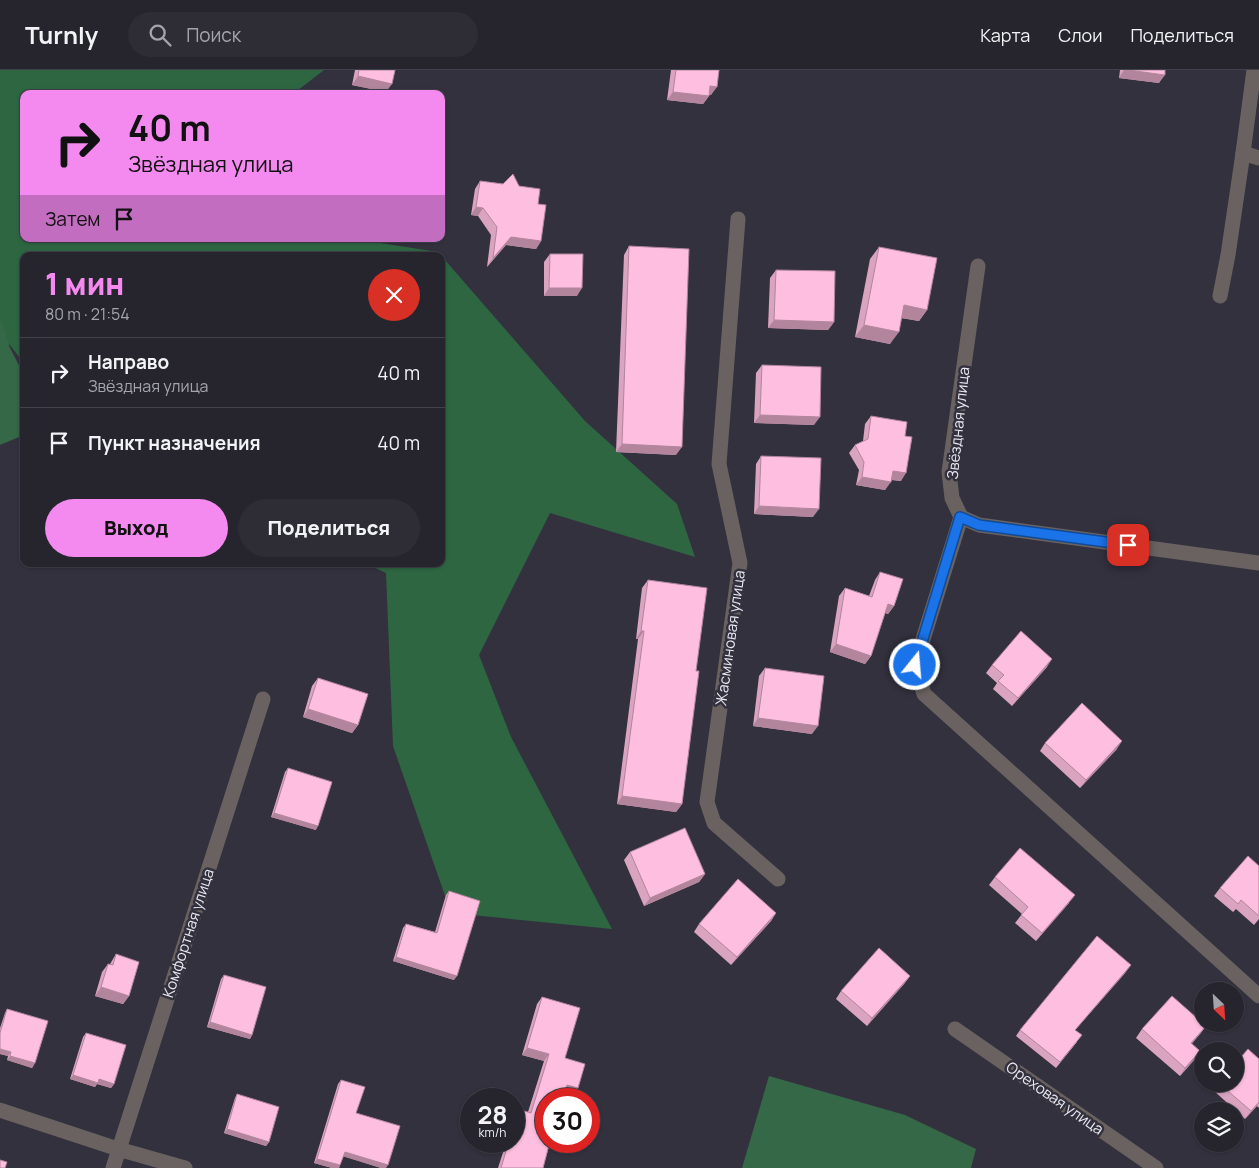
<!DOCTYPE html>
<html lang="ru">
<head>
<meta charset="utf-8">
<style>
  body { margin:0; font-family:Manrope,sans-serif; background:#2e2d36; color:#f1f3f6; height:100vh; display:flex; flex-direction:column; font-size:19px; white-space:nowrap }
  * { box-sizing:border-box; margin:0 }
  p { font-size:16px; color:#a4a5aa }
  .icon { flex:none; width:28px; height:28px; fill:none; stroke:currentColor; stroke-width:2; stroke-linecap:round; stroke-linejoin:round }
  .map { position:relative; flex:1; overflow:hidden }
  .sheet { position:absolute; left:20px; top:182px; width:425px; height:315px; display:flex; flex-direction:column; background:#26252e; border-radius:10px; box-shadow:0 1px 4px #0004,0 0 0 1px #42424a }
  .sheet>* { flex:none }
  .top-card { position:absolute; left:20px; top:20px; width:425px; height:152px; border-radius:10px; box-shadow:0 1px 4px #0004,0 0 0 1px #42424a; background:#f489f0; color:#111; overflow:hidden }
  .needle { width:32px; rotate:155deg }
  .fabs { position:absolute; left:1194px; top:912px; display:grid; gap:10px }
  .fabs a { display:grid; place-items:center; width:50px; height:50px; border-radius:50%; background:#26252e; box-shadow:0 1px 4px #0004,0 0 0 1px #42424a; font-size:25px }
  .speed { position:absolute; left:460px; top:1018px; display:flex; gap:10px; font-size:25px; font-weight:700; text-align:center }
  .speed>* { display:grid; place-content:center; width:65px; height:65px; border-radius:50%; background:#26252e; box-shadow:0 1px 4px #0004,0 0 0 1px #42424a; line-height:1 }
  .speed small { font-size:12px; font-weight:400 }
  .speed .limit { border:8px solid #d22; background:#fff; color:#111 }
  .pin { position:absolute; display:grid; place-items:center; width:42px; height:42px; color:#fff; margin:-21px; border-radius:10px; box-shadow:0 2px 8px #0006 }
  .me { position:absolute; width:55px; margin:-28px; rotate:17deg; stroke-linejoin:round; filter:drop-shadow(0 0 4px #0008) }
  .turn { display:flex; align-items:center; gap:18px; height:105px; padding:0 25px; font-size:22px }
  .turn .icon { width:65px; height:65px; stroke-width:2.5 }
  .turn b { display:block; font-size:35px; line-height:42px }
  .then { display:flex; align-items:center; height:48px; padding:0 25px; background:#0003; gap:10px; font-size:19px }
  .round { display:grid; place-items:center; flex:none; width:52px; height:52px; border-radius:26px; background:#2e2d36 }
  .overview { display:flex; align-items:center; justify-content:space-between; height:85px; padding:0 25px }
  h1 { font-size:30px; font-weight:800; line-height:38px; color:#f489f0 }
  .cta { display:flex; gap:10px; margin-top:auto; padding:10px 25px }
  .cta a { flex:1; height:58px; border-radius:30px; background:#f489f0; color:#111; font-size:20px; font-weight:800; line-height:58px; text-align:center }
  .cta a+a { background:#2e2d36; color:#f1f3f6 }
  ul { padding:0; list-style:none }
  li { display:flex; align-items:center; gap:15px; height:70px; padding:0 25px; border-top:1px solid #42424a }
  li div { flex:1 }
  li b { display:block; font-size:19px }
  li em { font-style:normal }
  header { display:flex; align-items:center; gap:30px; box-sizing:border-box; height:70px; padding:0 25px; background:#26252e; border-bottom:1px solid #42424a }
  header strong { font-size:24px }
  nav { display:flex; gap:28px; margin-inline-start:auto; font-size:18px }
  .search { width:350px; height:45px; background:#2e2d36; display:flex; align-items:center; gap:12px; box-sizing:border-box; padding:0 18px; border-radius:28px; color:#a4a5aa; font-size:19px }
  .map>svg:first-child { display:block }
</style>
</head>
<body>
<header>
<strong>Turnly</strong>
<div class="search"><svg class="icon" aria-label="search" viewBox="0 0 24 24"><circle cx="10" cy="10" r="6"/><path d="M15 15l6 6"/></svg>Поиск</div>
<nav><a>Карта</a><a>Слои</a><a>Поделиться</a></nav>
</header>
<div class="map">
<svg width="1259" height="1098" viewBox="0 0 1259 1098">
  <rect width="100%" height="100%" fill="#33313e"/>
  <g fill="#356846">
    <polygon points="0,189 7,195 9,276 24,305 24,365 0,375"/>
    <polygon points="769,1006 905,1045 976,1079 971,1098 742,1098"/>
  </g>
  <polygon fill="#2e6642" points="0,0 324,0 293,24 24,24 24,169 355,169 438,182 585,351 677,434 695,487 550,443 479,585 511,667 612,859 451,843 393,676 386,503 367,494 441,494 441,186 24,186 24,293 9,274 0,246"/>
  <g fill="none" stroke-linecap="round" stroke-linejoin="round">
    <g stroke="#6a6260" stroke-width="15">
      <polyline points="1254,0 1243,83 1259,88"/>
      <polyline points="738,149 719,394 740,493 707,732 714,753 778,809"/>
      <polyline points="978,196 949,402 952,428 961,447 979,455 1259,493"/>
      <polyline points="1220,226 1228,185 1243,83"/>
      <polyline points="961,447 915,595 924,624 1259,926"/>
      <polyline points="955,959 1156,1098"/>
      <polyline points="0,1040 118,1079 185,1098"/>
      <polyline points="113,1098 263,629"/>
    </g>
  </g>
  <g fill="#daa3c0">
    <polygon points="355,0 395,0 386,22 352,15"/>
    <polygon points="671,0 719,0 711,25 709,25 709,26 703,34 667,30"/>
    <polygon points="1120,0 1165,0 1159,13 1119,8"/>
    <polygon points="480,111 519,116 538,134 541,171 536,179 506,175 487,197 491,165 478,146 471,145 475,119"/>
    <polygon points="629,176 676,385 616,382 624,185"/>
    <polygon points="879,177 927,240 919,251 901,248 890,274 855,267 870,189"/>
    <polygon points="550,184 577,226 544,226 544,192"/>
    <polygon points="776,200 834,252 828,260 768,258 770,208"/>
    <polygon points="762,295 814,355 754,353 756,303"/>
    <polygon points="871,346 905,366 901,411 891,410 885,420 856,415 859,400 849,383 855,375 863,371 865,354"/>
    <polygon points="761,386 813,447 754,444 756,394"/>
    <polygon points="880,502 894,536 888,544 885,543 871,586 865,594 830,582 839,526 845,518 869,526 875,510"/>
    <polygon points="648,510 696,601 682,734 676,742 617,734 638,569 636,569 642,518"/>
    <polygon points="992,595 1047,597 1012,636 993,619 997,613 986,603"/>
    <polygon points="765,598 812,664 753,656 759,606"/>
    <polygon points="318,608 358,655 352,663 303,647 312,616"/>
    <polygon points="1045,673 1117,679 1080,718 1040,681"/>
    <polygon points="288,698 316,760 271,747 285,702"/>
    <polygon points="630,782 705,804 699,812 644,836 624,790"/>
    <polygon points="1259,796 1259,849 1254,855 1236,839 1233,842 1214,826 1220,818"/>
    <polygon points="995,807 1069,833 1036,871 1015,853 1022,844 989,815"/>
    <polygon points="449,821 454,910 393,891 403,858 406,854 435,862 446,825"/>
    <polygon points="776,843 771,851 731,895 694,862 699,854"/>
    <polygon points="116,884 129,926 123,934 95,926 102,902 108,894 110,894"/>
    <polygon points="1126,902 1075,960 1077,972 1056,998 1016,966 1020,960"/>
    <polygon points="224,905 252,965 250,969 207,957 221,909"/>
    <polygon points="910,906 904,914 867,956 836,929 841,921"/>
    <polygon points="542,927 565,988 573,1025 564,1022 543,1098 498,1098 505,1076 497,1074 497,1071 514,1071 528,1042 544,991 522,985 537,934"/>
    <polygon points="7,939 35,993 32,998 7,990 8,986 0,984 0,958 5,943"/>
    <polygon points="1206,956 1200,964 1192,973 1195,989 1180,1006 1136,968 1142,959"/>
    <polygon points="86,963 114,1014 111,1018 97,1014 95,1017 70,1009 83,967"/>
    <polygon points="1259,989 1259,1038 1257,1036 1245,1049 1213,1020 1217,1014 1235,1014"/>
    <polygon points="341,1010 356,1043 386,1098 381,1098 343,1086 339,1098 332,1098 314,1093 338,1014"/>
    <polygon points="237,1024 269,1072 266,1076 224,1063 235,1028"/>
  </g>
  <g fill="#b2859c">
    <polygon points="1124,0 1128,0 1165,5 1159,13 1119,8"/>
    <polygon points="358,6 392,14 386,22 352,15"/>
    <polygon points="710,16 717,17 711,25 704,24"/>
    <polygon points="673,22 709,26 703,34 667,30"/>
    <polygon points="476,137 483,138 478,146 471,145"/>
    <polygon points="511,167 541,171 536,179 506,175 487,197 493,188"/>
    <polygon points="549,218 582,218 577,226 544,226"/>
    <polygon points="904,235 927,240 919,251 896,247"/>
    <polygon points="774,250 834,252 828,260 768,258"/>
    <polygon points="864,255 899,262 890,274 855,267"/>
    <polygon points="760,345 820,347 814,355 754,353"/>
    <polygon points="622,374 682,377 676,385 616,382"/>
    <polygon points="893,401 906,403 901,411 887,409"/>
    <polygon points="862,407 891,412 885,420 856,415"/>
    <polygon points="759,436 819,439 813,447 754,444"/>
    <polygon points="888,534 894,536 888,544 883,542"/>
    <polygon points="641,561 644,561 638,569 636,569"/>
    <polygon points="836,574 871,586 865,594 830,582"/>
    <polygon points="1052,589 1047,597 1012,636 1018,628"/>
    <polygon points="308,639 358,655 352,663 303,647"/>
    <polygon points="758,648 818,656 812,664 753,656"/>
    <polygon points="1122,671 1117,679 1080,718 1086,710"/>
    <polygon points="622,726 682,734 676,742 617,734"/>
    <polygon points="274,743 318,756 316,760 271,747"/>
    <polygon points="705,804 699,812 644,836 650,828"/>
    <polygon points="1075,825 1069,833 1036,871 1042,863"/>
    <polygon points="776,843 771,851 731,895 737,887"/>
    <polygon points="396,887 457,906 454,910 393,891"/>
    <polygon points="1131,895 1126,902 1070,966 1075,960"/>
    <polygon points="910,906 904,914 867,956 872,948"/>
    <polygon points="101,917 129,926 123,934 95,926"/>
    <polygon points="210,952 252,965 250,969 207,957"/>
    <polygon points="1206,956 1200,964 1186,981 1191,973"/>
    <polygon points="527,978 549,984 544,991 522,985"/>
    <polygon points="0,979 11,982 8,986 0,984"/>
    <polygon points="1200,981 1195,989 1180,1006 1185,998"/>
    <polygon points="10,986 35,993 32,998 7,990"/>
    <polygon points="73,1005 99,1009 114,1014 111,1018 97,1014 95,1017 70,1009"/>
    <polygon points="567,1015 578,1018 573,1025 562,1022"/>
    <polygon points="1259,1032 1257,1036 1245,1049 1251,1041"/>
    <polygon points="227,1059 269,1072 266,1076 224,1063"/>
    <polygon points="499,1071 509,1071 505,1076 497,1074"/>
    <polygon points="345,1082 388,1095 386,1098 381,1098 342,1086"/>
    <polygon points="317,1089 340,1095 339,1098 332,1098 314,1093"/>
  </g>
  <g fill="#febedf" stroke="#b2859c">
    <polygon points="359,0 395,0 392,14 358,6"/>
    <polygon points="676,0 719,0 717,17 710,16 709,26 673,22"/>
    <polygon points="1128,0 1165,0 1165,5"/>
    <polygon points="513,104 519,116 540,119 538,134 546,135 541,171 511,167 493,188 497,157 483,138 476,137 480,111 503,114"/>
    <polygon points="629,176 689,179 682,377 622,374"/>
    <polygon points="879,177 937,188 927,240 904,235 899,262 864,255"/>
    <polygon points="550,184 583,184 582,218 549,218"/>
    <polygon points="776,200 835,201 834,252 774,250"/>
    <polygon points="762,295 821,297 820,347 760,345"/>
    <polygon points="871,346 907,352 905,366 912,367 906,403 893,401 891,412 862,407 864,392 855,375 868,369"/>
    <polygon points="761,386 821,388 819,439 759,436"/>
    <polygon points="880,502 903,509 894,536 888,534 871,586 836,574 845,518 872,527"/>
    <polygon points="648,510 707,518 696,601 699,601 682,734 622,726 644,561 641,561"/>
    <polygon points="1021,561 1052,589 1018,628 998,611 1004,605 992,595"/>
    <polygon points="765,598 824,606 818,656 758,648"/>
    <polygon points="318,608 368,624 358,655 308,639"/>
    <polygon points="1082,633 1122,671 1086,710 1045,673"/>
    <polygon points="288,698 332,712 318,756 274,743"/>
    <polygon points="685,758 705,804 650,828 630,782"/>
    <polygon points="1020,778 1075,825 1042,863 1021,845 1028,837 995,807"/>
    <polygon points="1248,786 1259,796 1259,846 1241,830 1238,834 1220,818"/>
    <polygon points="738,809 776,843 737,887 699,854"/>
    <polygon points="449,821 480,831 457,906 396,887 406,854 437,863"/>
    <polygon points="1097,866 1131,895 1075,960 1082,965 1060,992 1020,960"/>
    <polygon points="879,878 910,906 872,948 841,921"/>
    <polygon points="116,884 139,892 129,926 101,917 108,894 113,895"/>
    <polygon points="224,905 266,917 252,965 210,952"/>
    <polygon points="1172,926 1206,956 1191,973 1200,981 1185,998 1142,959"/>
    <polygon points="542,927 580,938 565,988 585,994 578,1018 567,1015 563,1029 546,1029 546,1071 550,1071 543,1098 501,1098 509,1071 514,1071 514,1038 531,1043 549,984 527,978"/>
    <polygon points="7,939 48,951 35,993 10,986 11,982 0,979 0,963"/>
    <polygon points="86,963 126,975 114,1014 99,1009 98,1013 73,1005"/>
    <polygon points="1248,979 1259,989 1259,1032 1251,1041 1220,1014 1235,1014 1235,994"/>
    <polygon points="341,1010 365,1017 356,1043 400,1056 388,1095 345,1082 340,1095 317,1089"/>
    <polygon points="237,1024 279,1037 269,1072 227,1059"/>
    <polygon points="0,1090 7,1092 5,1098 0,1098"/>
  </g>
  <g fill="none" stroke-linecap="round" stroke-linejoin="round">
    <g stroke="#114b97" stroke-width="12">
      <polyline id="route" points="915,595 960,447 979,455 1128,475"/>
    </g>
    <use href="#route" stroke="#1a73e8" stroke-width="9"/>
  </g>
  <g text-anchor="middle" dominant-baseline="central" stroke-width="5" stroke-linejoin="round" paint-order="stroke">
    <g font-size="15" fill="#e9e9f1" stroke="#33313e">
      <text transform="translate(958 353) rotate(-84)">Звёздная улица</text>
      <text transform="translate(730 568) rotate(-82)">Жасминовая улица</text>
      <text transform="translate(188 863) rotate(-72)">Комфортная улица</text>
      <text transform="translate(1055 1028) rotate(35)">Ореховая улица</text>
    </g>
  </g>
</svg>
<div class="fabs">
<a><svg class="needle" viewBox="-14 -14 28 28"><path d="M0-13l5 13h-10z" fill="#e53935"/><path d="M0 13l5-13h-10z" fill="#a4a5aa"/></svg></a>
<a><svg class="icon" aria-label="search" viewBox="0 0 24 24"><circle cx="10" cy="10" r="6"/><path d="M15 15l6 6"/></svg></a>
<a><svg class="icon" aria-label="layers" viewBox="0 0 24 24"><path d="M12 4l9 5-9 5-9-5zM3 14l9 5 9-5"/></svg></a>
</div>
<div class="speed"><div>28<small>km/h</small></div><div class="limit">30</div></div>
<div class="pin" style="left:1128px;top:475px;background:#d93025"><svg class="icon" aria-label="arrive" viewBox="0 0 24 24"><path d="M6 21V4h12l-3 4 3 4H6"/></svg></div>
<svg class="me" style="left:915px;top:595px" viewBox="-20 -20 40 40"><circle r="17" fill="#1a73e8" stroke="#fff" stroke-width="3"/><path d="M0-11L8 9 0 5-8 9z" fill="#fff"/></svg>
<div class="top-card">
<div class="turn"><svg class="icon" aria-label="right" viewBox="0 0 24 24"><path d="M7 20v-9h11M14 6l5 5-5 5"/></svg><div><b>40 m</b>Звёздная улица</div></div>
<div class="then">Затем<svg class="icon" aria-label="arrive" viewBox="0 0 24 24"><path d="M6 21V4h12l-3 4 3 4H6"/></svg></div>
</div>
<section class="sheet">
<div class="overview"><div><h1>1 мин</h1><p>80 m · 21:54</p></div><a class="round" style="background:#d93025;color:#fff"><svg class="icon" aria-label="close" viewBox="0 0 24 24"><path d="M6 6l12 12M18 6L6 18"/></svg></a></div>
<ul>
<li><svg class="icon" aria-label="right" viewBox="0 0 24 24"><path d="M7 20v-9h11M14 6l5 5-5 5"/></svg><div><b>Направо</b><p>Звёздная улица</p></div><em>40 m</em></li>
<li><svg class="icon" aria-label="arrive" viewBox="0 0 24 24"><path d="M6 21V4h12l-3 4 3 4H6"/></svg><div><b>Пункт назначения</b></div><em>40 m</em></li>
</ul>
<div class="cta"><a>Выход</a><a>Поделиться</a></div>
</section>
</div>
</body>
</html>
